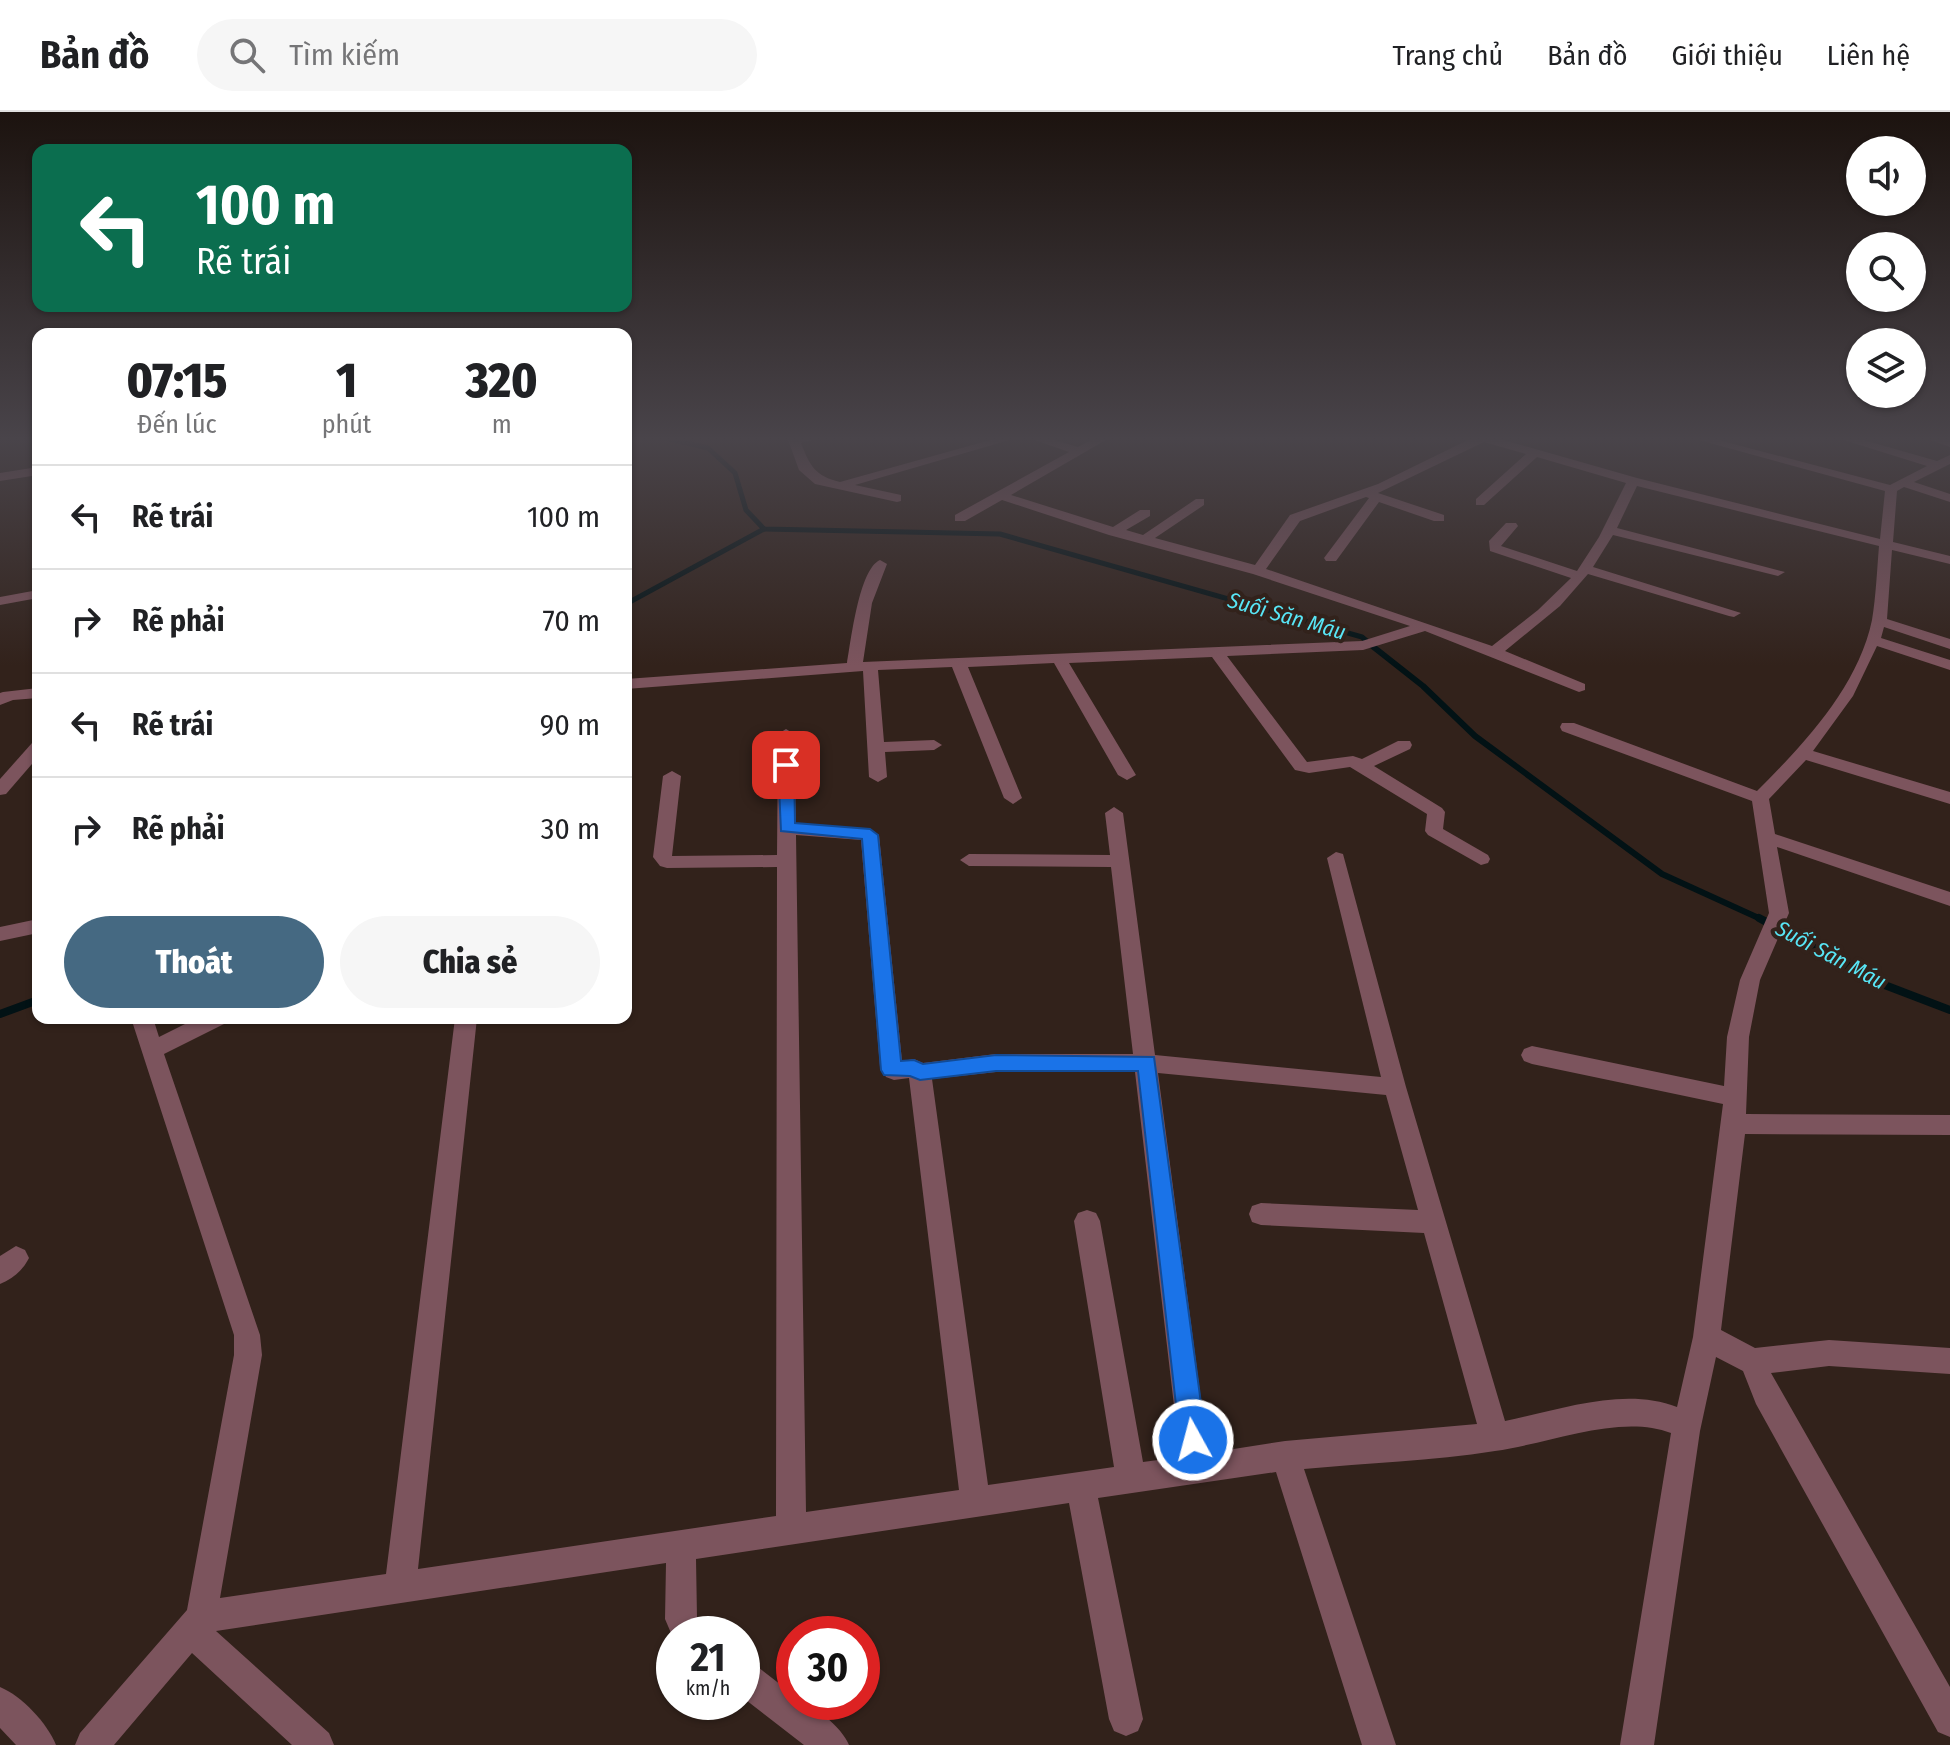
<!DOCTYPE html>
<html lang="vi">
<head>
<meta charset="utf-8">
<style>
  body { margin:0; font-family:"Fira Sans Condensed",sans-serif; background:#f6f6f6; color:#202124; height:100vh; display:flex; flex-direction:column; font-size:30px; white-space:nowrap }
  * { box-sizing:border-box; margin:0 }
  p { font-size:26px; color:#757577 }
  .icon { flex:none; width:44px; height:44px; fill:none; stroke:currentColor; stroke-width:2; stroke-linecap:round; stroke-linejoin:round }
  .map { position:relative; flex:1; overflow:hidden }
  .drawer { position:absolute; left:32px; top:216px; width:600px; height:696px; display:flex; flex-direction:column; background:#fff; border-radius:16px; box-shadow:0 2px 6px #0004 }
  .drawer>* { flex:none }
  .top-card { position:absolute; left:32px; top:32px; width:600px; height:168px; border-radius:16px; box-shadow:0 2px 6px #0004; background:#0b6e4f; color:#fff; overflow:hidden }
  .tools { position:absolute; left:1846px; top:24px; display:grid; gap:16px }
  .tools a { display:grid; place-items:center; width:80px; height:80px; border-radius:50%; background:#fff; box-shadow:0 2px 6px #0004; font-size:40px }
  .speed { position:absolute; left:656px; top:1504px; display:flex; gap:16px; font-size:40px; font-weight:700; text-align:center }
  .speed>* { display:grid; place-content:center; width:104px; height:104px; border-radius:50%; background:#fff; box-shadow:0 2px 6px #0004; line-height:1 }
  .speed small { font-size:20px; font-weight:400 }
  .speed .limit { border:12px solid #d22; background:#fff; color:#111 }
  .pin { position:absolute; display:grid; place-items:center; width:68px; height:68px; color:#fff; margin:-34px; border-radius:16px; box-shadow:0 4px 12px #0006 }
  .me { position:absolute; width:88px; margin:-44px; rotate:353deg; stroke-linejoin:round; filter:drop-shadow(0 0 6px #0008) }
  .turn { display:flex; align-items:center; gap:28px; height:168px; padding:0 32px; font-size:36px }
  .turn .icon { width:104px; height:104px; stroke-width:2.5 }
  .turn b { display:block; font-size:56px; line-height:68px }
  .eta { display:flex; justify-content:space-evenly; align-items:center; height:136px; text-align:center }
  .eta b { font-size:48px; font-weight:800; line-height:56px }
  .action { display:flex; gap:16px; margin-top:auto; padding:16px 32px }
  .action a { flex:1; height:92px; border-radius:48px; background:#456982; color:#fff; font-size:32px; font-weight:800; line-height:92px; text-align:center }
  .action a+a { background:#f6f6f6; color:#202124 }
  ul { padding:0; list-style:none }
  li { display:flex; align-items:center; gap:24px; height:104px; padding:0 32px; border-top:2px solid #e0e0e0 }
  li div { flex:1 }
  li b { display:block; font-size:30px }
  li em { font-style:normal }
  header { display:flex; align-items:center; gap:48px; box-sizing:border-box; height:112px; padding:0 40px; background:#fff; border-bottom:2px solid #e0e0e0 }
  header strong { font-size:38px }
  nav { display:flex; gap:44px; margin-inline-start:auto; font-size:28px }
  .search { width:560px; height:72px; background:#f6f6f6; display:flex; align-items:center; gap:20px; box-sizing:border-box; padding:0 28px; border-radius:44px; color:#757577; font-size:30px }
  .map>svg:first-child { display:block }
</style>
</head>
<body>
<header>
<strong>Bản đồ</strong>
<div class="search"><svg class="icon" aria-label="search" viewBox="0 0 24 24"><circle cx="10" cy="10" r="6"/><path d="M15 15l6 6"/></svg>Tìm kiếm</div>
<nav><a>Trang chủ</a><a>Bản đồ</a><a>Giới thiệu</a><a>Liên hệ</a></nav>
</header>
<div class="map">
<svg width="1950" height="1633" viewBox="0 0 1950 1633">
  <rect width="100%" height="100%" fill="#32221b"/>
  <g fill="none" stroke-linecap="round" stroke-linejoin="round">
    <g stroke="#021215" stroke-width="5">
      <polyline points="662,325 708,336 735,361 746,398 764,417 1000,422 1362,525 1374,535"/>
      <polyline points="626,492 764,417"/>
    </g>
    <polyline stroke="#021215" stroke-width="6" points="1371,533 1423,574 1475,624 1662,762 1763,808"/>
    <g stroke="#021215" stroke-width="8">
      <polyline points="1759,806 1882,872 1950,898"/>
      <polyline points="0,902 38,888"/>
    </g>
    <g fill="#7c545d" fill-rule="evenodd">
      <path d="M787 325H824L801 331C810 354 815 364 840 370L1001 325H1020L855 373 901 383V389L897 390 815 372 799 358Z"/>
      <path d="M1026 325H1044L1078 335 1097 325H1111L1011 383 1113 415 1140 398H1150V404L1126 418 1143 423 1196 387H1204V393L1155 426 1255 453 1290 403 1378 372 1474 325H1493L1637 366 1880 427 1885 379 1688 325H1707L1890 373 1927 354 1834 325H1853L1937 349 1950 343V352L1914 370 1950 382V390L1904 375 1897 379 1893 430 1950 444V452L1892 438 1887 507 1950 527V537L1884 515 1881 526 1950 548V558L1877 534 1853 584 1813 639 1950 680V692L1806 648 1769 687 1775 722 1950 780V794L1777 735 1789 801 1760 868 1749 925 1746 1002 1950 1003V1023L1745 1022 1721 1218 1755 1236 1829 1228 1950 1236V1262L1829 1254 1771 1261 1950 1575V1625L1938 1620 1756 1292 1743 1259 1716 1245 1700 1319 1654 1633H1620L1671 1321C1620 1301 1548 1332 1495 1339 1432 1349 1367 1351 1304 1357L1396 1633H1362L1276 1360 1098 1386 1143 1607 1138 1619 1126 1624 1114 1619 1109 1607 1069 1391 696 1447 697 1506 704 1522H674V1528L665 1507 666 1451 216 1519 329 1621 334 1633H292L192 1541 114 1633H75L80 1621 187 1498 234 1243V1223L131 906H153L159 925 197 906H227L224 912 164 942 260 1223 262 1243 220 1486 386 1462 455 906H477L418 1457 776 1404 777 755 667 756 660 754 653 745 663 664 672 659 681 664 672 744 777 743 778 622 786 617 794 622 796 711 870 717 879 723 902 949 914 947 923 951 996 942H1133L1111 755 969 754 960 748 969 742 1110 743 1105 701 1114 695 1123 701 1155 943 1381 965 1327 746 1336 740 1343 742 1406 975 1505 1309C1559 1298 1624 1274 1677 1295L1693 1225 1723 992 1532 952 1524 949 1521 943 1524 937 1532 934 1724 974 1727 925 1740 868 1769 801 1752 689 1562 619 1560 615 1562 611H1574L1757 679C1804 632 1858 575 1872 508 1876 484 1877 458 1879 434L1637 374 1617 416 1785 460 1778 464 1613 423 1593 455 1741 501 1734 505 1729 504 1588 462 1560 494 1505 539 1585 572V578L1579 580 1425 519 1363 538 1227 544 1307 650 1353 644 1362 647 1398 629H1410L1412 633 1410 637 1374 654 1442 696 1445 700 1443 717 1488 743 1490 747 1488 751 1481 753 1428 723 1425 719 1427 702 1350 655 1309 661 1295 658 1212 545 1069 551 1136 663 1127 668 1118 663 1054 551 968 555 1022 686 1013 692 1004 686 952 555 878 558 884 630 934 628 942 633 934 638 885 640 887 665 878 670 869 665 863 559 626 577V567L847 551C851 529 859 457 880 448L887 452 872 491 863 550 1362 529 1410 514 1253 462 1109 423 1002 388 965 409H955V403L1069 340ZM1484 330 1526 342 1476 387V393H1484L1537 345 1626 371 1599 425 1577 459 1501 434 1518 414 1516 411H1506L1489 429 1490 439 1571 466 1538 498 1492 534 1266 457 1300 409 1366 385 1369 386 1324 446 1326 449H1336L1379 390 1434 409H1444V403L1378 381ZM796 723 861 728 880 955 886 965 894 968 909 966 959 1378 806 1400ZM996 960H1135L1180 1345 1143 1350 1100 1109 1096 1101 1087 1098 1078 1101 1074 1109 1114 1355 988 1373 932 967ZM1158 961 1386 983 1418 1098 1261 1091 1252 1094 1249 1102 1252 1110 1261 1113 1424 1121 1477 1312 1285 1329 1208 1341Z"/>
      <polygon points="1925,325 1950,327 1950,335 1927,327"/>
      <polygon points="38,355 38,363 0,369 0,361"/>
      <polygon points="38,478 38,486 0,493 0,485"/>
      <polygon points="38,576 38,586 13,588 0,593 0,581 3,580"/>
      <polygon points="38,630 38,645 6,682 0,683 0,667 32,631"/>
      <polygon points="38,807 38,821 0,829 0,815"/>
      <path d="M16 1134 25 1138 29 1146C23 1158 13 1167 0 1172V1144Z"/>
      <path d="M742 1548 754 1552 794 1583V1590C813 1590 842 1616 849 1633H804L742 1585Z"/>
      <path d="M0 1575C22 1584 47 1611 56 1633H16L0 1616Z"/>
    </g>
  </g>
  <linearGradient id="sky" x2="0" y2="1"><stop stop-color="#1c130f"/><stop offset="0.59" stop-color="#49444a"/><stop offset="1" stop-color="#49444a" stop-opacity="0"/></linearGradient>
  <rect width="1950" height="554" fill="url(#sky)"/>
  <polygon fill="#1a73e8" stroke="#114b97" stroke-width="2" points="786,648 794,653 795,711 870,717 878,723 901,949 914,948 923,952 996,943 1154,945 1206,1328 1202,1337 1193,1341 1184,1337 1180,1328 1138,959 996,959 920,968 910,964 884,963 881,958 862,727 781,719 778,653"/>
  <g text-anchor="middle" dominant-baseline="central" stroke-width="8" stroke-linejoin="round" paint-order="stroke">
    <g font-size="22" font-style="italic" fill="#58e6f6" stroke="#32221b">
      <text transform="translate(1287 504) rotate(16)">Suối Săn Máu</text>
      <text transform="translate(1831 843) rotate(28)">Suối Săn Máu</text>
    </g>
  </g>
</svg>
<div class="tools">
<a><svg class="icon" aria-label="sound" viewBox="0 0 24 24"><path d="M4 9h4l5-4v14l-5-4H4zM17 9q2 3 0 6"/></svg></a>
<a><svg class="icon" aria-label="search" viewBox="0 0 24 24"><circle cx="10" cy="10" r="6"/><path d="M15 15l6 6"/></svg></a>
<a><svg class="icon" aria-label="layers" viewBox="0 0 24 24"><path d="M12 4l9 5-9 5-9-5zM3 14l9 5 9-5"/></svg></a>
</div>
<div class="speed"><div>21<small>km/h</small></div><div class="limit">30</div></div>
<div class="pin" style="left:786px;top:653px;background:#d93025"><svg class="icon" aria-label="arrive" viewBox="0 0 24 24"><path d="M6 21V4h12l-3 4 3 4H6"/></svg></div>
<svg class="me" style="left:1193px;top:1328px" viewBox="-20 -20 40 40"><circle r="17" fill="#1a73e8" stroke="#fff" stroke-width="3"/><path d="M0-11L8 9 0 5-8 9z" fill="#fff"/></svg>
<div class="top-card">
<div class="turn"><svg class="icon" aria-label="left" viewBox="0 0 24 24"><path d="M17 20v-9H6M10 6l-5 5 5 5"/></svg><div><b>100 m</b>Rẽ trái</div></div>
</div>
<section class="drawer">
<div class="eta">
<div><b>07:15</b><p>Đến lúc</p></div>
<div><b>1</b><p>phút</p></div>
<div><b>320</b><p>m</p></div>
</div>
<ul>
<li><svg class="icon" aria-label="left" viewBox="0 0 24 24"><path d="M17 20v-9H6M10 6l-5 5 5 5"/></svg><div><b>Rẽ trái</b></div><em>100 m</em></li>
<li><svg class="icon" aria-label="right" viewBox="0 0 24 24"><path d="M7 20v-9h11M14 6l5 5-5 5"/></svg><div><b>Rẽ phải</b></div><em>70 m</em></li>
<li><svg class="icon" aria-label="left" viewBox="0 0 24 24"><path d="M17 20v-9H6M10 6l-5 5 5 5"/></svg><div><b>Rẽ trái</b></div><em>90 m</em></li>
<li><svg class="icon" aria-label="right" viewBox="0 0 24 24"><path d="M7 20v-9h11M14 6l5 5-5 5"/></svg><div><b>Rẽ phải</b></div><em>30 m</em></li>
</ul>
<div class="action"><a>Thoát</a><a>Chia sẻ</a></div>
</section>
</div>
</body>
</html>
